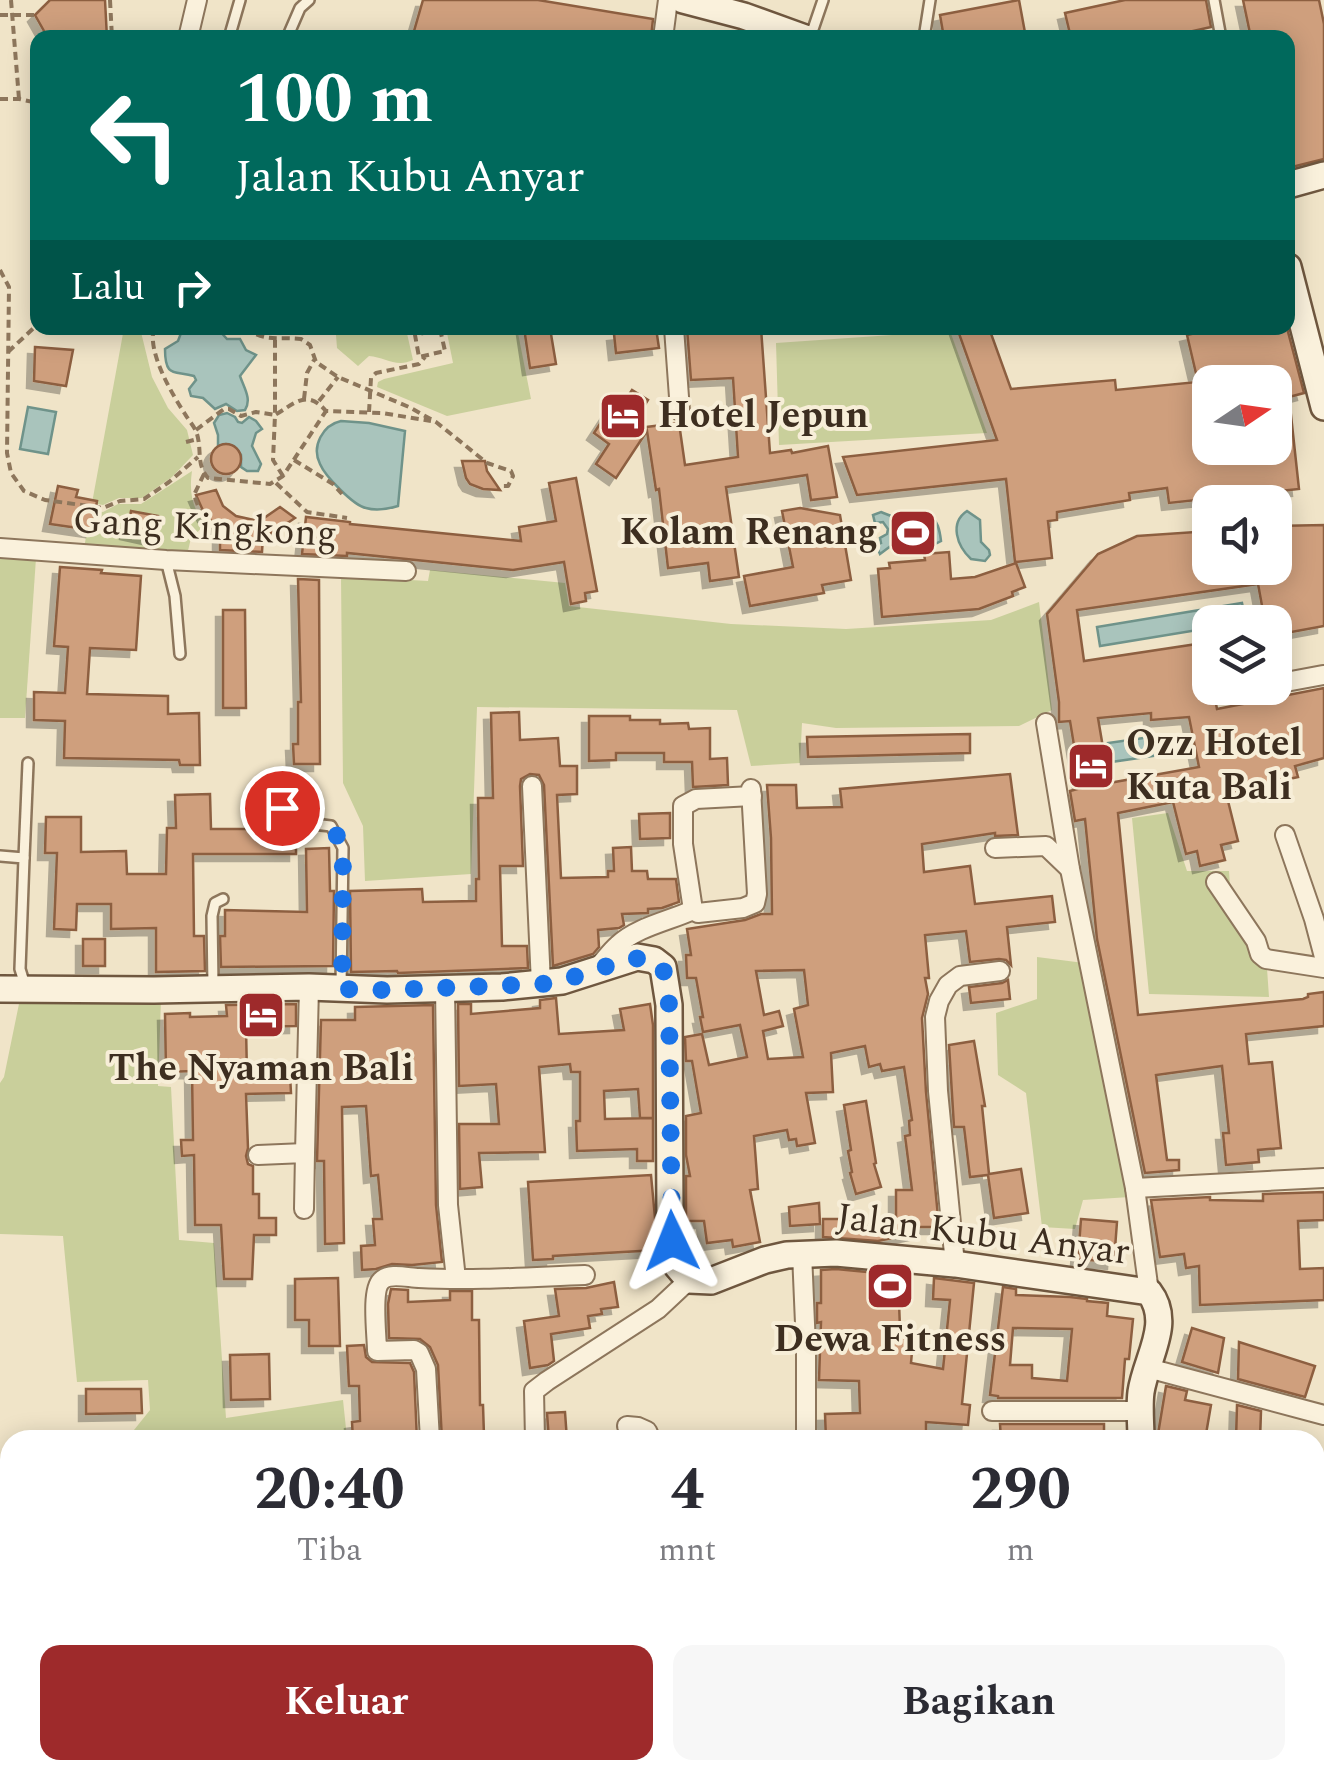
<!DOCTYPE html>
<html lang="id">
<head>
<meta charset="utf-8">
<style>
  body { margin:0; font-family:Spectral,serif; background:#f7f7f7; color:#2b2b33; height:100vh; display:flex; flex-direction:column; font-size:38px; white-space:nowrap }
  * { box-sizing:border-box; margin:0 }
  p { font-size:32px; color:#7c7c81 }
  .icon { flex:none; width:55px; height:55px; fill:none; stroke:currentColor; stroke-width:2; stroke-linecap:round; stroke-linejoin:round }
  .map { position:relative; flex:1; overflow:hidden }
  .drawer { position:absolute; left:0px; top:1430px; width:1325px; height:350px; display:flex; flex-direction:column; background:#fff; border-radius:30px 30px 0 0; box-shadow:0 5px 25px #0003 }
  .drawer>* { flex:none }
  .banner { position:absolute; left:30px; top:30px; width:1265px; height:305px; border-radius:20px; box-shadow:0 5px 25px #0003; background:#00695c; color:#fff; overflow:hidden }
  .needle { width:65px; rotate:77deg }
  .tools { position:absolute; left:1192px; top:365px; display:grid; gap:20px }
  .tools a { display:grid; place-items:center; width:100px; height:100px; border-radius:20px; background:#fff; box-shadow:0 5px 25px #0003; font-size:50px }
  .pin { position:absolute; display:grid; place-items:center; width:85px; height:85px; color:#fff; margin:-42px; border:5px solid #fff; border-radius:50%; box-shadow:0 2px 10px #0007 }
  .me { position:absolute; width:110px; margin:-55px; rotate:358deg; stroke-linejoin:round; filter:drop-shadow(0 0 8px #0008) }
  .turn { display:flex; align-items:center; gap:35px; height:210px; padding:0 40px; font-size:45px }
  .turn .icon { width:130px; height:130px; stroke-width:2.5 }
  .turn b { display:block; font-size:70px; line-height:85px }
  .then { display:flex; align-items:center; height:95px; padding:0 40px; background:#0003; gap:20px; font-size:38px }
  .eta { display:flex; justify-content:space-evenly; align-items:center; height:170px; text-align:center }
  .eta b { font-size:60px; font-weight:700; line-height:70px }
  .cta { display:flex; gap:20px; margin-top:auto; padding:20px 40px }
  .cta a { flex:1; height:115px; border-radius:20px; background:#9e2a2b; color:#fff; font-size:40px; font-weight:700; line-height:115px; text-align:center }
  .cta a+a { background:#f7f7f7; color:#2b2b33 }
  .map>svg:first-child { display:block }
</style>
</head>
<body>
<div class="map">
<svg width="1324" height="1780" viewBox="0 0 1324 1780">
  <defs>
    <filter id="shadow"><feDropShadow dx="-7" dy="7" stdDeviation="0" flood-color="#0004"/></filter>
  </defs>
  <rect width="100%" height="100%" fill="#f0e4c8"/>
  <polygon fill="#e6deb5" points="10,1527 10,1770 48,1770 48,1780 0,1780 0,1529"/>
  <g fill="#c9cf9b">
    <polygon points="124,328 140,328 152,377 168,408 187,430 193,455 172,477 142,498 119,498 103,505 92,503"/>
    <path d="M329 328H411L406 329 413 360C396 368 385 357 369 356L358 366 337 348 336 335Z"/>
    <polygon points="446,328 517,328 531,399 447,416 377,387 378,382 384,379 453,363"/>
    <polygon points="950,331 987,433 779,445 776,343"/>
    <path d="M192 471C189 493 192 507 205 525L191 538 187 555 84 548 91 510 103 512 118 504H141Z"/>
    <polygon points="0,558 36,558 25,718 0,718"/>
    <polygon points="430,570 565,583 569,606 731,624 846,629 991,620 1039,602 1052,710 1019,726 836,728 802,723 800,763 751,766 737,710 477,707 471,874 365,881 363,826 343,783 341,576 428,581"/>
    <polygon points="1168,813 1187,871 1229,871 1232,916 1265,940 1269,997 1149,994 1132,818"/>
    <polygon points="1037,957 1084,963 1130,1197 1083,1200 1075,1229 1042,1227 1026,1093 998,1075 996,1013 1037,999"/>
    <polygon points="20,999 161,1000 158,1086 171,1087 179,1240 214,1243 226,1418 343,1400 347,1438 338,1440 126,1440 150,1410 148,1380 77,1382 63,1236 0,1234 0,1083 4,1077"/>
    <polygon points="75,1770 201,1770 150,1780 76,1780"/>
  </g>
  <g fill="#a9c4bc" stroke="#6f938a" stroke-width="2.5">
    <path d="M183 328H217L227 339H240L246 350 256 355 240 376C244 388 252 399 245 410L237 411 226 404 215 409 203 398 191 396 189 389 196 380 194 376C175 370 165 379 165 349L178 341Z"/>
    <polygon points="28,407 56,412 48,454 20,449"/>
    <polygon points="227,413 235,417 238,422 242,423 249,417 256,421 262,429 256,433 252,446 261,464 258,471 247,471 241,467 241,455 234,446 226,444 218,446 218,435 214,423 219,415"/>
    <path d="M341 421 369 423 405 431 398 506C388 509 376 511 366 508 354 506 325 476 320 464 311 446 323 425 341 421Z"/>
    <path d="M967 511 980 520 981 542 989 550 990 555 985 561 971 559C957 546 949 523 967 511Z"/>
    <path d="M881 512C904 521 903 523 928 514 938 519 940 532 941 541L927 548C906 530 899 540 880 554L876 545 881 543 880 538 887 534 888 529 883 522 875 523 873 515Z"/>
    <polygon points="1242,603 1246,622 1210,622 1210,628 1100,646 1097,627"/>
    <polygon points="1165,735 1167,754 1111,762 1108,743"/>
  </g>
  <g fill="#cf9f7d" stroke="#8d5f41" stroke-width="2.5" fill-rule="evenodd" filter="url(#shadow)">
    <polygon points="50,0 105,0 107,38 44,38 44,31 35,15"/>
    <polygon points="423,0 538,0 653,19 651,38 412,38"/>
    <polygon points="1019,0 1026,38 944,38 940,15"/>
    <polygon points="1125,0 1206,0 1211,27 1162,38 1071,38 1065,13"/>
    <polygon points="1243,0 1319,0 1324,24 1324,159 1288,168 1288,38 1251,38"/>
    <polygon points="524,328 550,328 556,364 530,368"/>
    <polygon points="635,328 656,328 659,348 616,353 614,334 635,332"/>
    <polygon points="687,328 761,328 770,453 791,450 792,453 828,446 837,497 811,500 807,475 726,487 739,577 710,581 708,563 668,568 659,489 656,490 647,431 616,478 596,464 609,444 594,433 616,399 623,404 632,390 648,400 630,429 679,423 685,465 738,457 733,378 691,380"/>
    <path d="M957 328H989L1011 389 1115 380 1116 390 1198 382 1187 335 1217 328H1221L1222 333 1248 328H1287L1304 393 1289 397 1299 489 1169 503 1167 488 1129 493 1130 500 1057 512V520L1048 521 1052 558 1015 562 1006 479 857 495 843 457 997 440ZM1210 382H1275V448H1210Z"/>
    <polygon points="35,347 73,350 66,386 34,381"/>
    <circle cx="226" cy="459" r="15"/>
    <polygon points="462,461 485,461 487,471 500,490 483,489 470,484 466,478"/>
    <polygon points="576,478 597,591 585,593 586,601 571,604 564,562 513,570 347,553 347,556 302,554 306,517 350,522 350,524 521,541 519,527 556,521 549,483"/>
    <polygon points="58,486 78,490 76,497 97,501 92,530 50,524"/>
    <polygon points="216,490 223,506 236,516 254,520 264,518 280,507 295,518 274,532 263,536 262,552 220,550 220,529 205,515 196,495"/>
    <polygon points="800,508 840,515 851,580 822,585 824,593 750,606 744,576 793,567 782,511"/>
    <polygon points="131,511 158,516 154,538 127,532"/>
    <path d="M1324 525V626L1275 635V622H1265L1258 584 1077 610 1084 661 1210 642V688H1213L1217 709 1324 688V758L1295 766 1298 777 1226 793 1238 841 1221 845 1225 860 1200 866 1197 851 1186 854 1173 802 1118 813 1138 1015 1303 999 1308 997V994L1324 992V1026L1246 1034 1249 1064 1272 1062 1281 1148 1258 1150 1259 1162 1226 1165 1223 1133H1229L1222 1066 1156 1075 1167 1160H1179V1170L1145 1173 1097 939 1085 819 1075 821 1070 791 1081 788 1070 721 1059 722V702L1047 614 1098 554 1137 536 1210 531V568H1275V526ZM1151 713V720L1189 717 1199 767 1109 783 1098 718Z"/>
    <polygon points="949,552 951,579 975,577 1016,563 1025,587 1012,592 1013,596 979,609 882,617 878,569 890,568 889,563 925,560 924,554"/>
    <polygon points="60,567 102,570 101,573 141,576 136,650 90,648 87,694 168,696 168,714 199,713 200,765 180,765 179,760 64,758 65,721 34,720 34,692 65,693 68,647 54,646"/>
    <polygon points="298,579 319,580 320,764 294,764 293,744 298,744 298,702 301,702"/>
    <polygon points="223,610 245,610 246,708 223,708"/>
    <polygon points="519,712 520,740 558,738 560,766 577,766 577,794 557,795 561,878 608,877 608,871 614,871 613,848 631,847 632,871 647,871 648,879 676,879 679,902 662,908 648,909 648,913 622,914 624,925 619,928 598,930 599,947 593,954 553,966 544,785 539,775 530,774 521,779 520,786 523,866 500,866 502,946 527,946 528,968 398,973 397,971 351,972 350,891 422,889 423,902 476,901 476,879 479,879 478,798 493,798 491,713"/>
    <polygon points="589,716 630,716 630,720 660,720 660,724 688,723 689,729 710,728 710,759 727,758 728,785 693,787 692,762 664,762 664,753 616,753 616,760 589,761"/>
    <polygon points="970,734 970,753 808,757 807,737"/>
    <path d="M1010 774 1018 835 995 836V833L922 844 924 872 970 866 975 904 1052 896 1055 922 1007 927 1011 965 1006 960 999 959 970 962 966 931 925 935 929 978H925L928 994 922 1018 926 1092 939 1227H916V1233L878 1241 823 1237V1219H856V1227L896 1218V1190H912L905 1136 910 1135 909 1121 912 1120 904 1067 882 1071 880 1064 869 1067 865 1046 831 1053 833 1092 806 1093 815 1143 797 1146 796 1139 789 1140 787 1130 754 1136 758 1189 750 1190 760 1242 733 1247 732 1240 707 1243 704 1221H687L686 1217V1176H690L686 1155V1116L701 1113 692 1061H686L685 1037 702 1034 709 1065 747 1057 740 1025 703 1032 700 1017H703L696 978H687L686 955H691L687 929 745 920 761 914H772L771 838 767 785H796L797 808 842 807 840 789ZM804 970 808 1005 794 1009 803 1057 768 1059 763 1031 783 1026 779 1011 764 1015 756 971Z"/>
    <polygon points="210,794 211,829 296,829 296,854 193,854 194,936 204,936 205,971 156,972 156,928 111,929 111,904 77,904 76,930 54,929 57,853 45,853 46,817 81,817 81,852 126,851 127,874 166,874 167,828 176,828 175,795"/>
    <polygon points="670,813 670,838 640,839 639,814"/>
    <polygon points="329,848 330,891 334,891 333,966 221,967 220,936 225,936 225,910 307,912 306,849"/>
    <rect x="83" y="939" width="22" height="27"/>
    <polygon points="1008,980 1010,999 971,1003 969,987 1002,983"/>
    <polygon points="556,998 559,1034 624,1030 620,1009 650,1004 653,1025 653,1118 640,1118 638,1089 604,1091 605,1119 653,1118 653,1161 637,1161 637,1149 577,1151 576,1121 580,1121 580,1072 571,1072 570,1064 539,1067 545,1152 479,1153 482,1187 460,1189 459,1124 499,1124 496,1084 459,1086 458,1004 471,1004 471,1014 540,1008 540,1000"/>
    <polygon points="296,1004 296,1026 246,1027 247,1075 290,1075 291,1093 246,1094 248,1148 246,1156 248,1164 253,1166 253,1194 259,1194 259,1218 276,1218 276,1235 254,1235 252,1279 224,1279 221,1225 195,1225 194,1155 182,1156 181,1140 193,1140 192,1071 166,1072 165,1014 190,1013 190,1017 227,1016 226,1005"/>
    <polygon points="433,1005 436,1205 442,1262 412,1265 392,1264 376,1269 362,1270 361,1246 375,1245 373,1219 382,1219 378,1175 371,1176 366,1106 342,1107 344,1243 325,1244 324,1161 317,1161 321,1020 355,1020 355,1007"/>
    <polygon points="974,1041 985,1106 982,1106 989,1174 1021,1169 1028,1213 994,1218 988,1175 970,1177 964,1127 954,1127 949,1045"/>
    <polygon points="866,1101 876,1163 874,1164 881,1187 856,1194 850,1173 852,1172 848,1151 851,1150 844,1105"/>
    <polygon points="651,1175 658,1250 553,1256 553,1259 533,1260 528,1182"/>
    <polygon points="1324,1192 1324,1220 1298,1221 1300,1269 1324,1268 1324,1300 1200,1305 1199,1266 1186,1268 1184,1254 1160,1257 1151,1200 1210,1197 1210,1200 1263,1201 1263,1194"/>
    <polygon points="819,1203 820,1224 790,1226 789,1207"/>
    <polygon points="1081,1219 1117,1222 1114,1262 1078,1259"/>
    <polygon points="836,1269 898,1275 900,1329 914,1330 911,1363 943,1369 950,1300 933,1299 934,1278 974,1283 962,1404 970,1405 968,1425 926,1422 926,1440 854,1437 854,1440 826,1440 825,1414 860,1413 859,1381 819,1380 821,1322 817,1323 817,1303 821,1303 821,1270"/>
    <polygon points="338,1278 340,1346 309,1346 309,1320 295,1320 295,1279"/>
    <polygon points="614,1282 618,1307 601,1309 602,1314 588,1316 590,1328 551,1334 554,1361 548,1365 530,1368 524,1321 559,1316 555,1289 586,1288"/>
    <path d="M1003 1287 1016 1289V1295L1070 1297 1087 1299V1301L1108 1303 1107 1316 1133 1319 1129 1359H1125L1122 1398H998V1396L990 1395ZM1013 1328 1072 1329 1067 1381 1032 1378V1365H1010Z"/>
    <polygon points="391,1289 408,1290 408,1302 450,1300 450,1291 472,1291 472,1320 479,1320 480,1405 483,1405 484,1436 442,1440 438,1365 430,1347 420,1339 389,1338 388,1304"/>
    <polygon points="1192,1328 1224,1338 1218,1373 1182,1362"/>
    <polygon points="1239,1342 1315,1366 1305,1397 1238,1379"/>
    <polygon points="364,1345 366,1357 372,1362 410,1363 414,1372 417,1440 353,1440 352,1422 360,1421 359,1386 349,1386 347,1346"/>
    <polygon points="269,1354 270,1399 231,1400 230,1355"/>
    <polygon points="1166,1386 1187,1391 1185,1400 1211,1405 1205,1440 1157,1440"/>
    <polygon points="86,1389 141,1389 142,1413 86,1414"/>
    <polygon points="1237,1405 1261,1411 1260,1440 1236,1440"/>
    <polygon points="565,1412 567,1440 549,1440 547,1413"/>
    <polygon points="1000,1424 1104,1424 1104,1440 1001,1440"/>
  </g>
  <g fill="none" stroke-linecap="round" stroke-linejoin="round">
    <g stroke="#8d765c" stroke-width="14">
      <g id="lane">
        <polyline points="1214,0 1221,38"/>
        <polyline points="229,38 240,0"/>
        <polyline points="287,38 300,8 309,0"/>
        <polyline points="810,38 823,0"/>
        <polyline points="924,38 930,0"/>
        <polyline points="166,560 175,596 180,654"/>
        <path d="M277 796C287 820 308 824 331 826L343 848 341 986"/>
        <polyline points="0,856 24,858 20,969 25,985"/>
        <polyline points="24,858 28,763"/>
        <polyline points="213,986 212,916 215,903 223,899"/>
      </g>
    </g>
    <g stroke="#8d765c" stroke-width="22">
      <g id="street">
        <polyline points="188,38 197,0"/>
        <polyline points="663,38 668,0"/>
        <polyline points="674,328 680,411"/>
        <polyline points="0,548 166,560 406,571"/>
        <polyline points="1275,684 1323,675"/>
        <polyline points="1229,691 1255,688"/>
        <polyline points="1046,723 1070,869 1135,1188 1149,1292"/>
        <polyline points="532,786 541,984"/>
        <polyline points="1285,835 1314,919 1324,957"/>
        <polyline points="995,848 1046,846 1070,869"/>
        <polyline points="1216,882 1256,941 1260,954 1266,959 1324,968"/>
        <polyline points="693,910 683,844 683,806 696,799 752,796"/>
        <path d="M596 969C604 961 610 952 618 945 637 927 669 921 693 910L698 913 743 908 755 903 757 894 751 789"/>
        <polyline points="445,987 448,1205 456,1279"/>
        <polyline points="305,1153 309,987"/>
        <polyline points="258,1155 305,1153 304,1209"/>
        <polyline points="1135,1188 1324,1178"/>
        <polyline points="802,1253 806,1347 806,1440"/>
        <polyline points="955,1264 938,1091 935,1017 939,1001 948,985 960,976 1000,971"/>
        <polyline points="1148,1368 1324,1415"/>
        <polyline points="992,1411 1141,1411"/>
        <polyline points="627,1426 638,1427 647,1431 651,1440"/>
        <path d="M430 1440 426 1369 419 1353 414 1350 377 1351C377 1336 371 1291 381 1281 389 1272 409 1278 419 1278 474 1281 530 1277 585 1275"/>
        <polyline points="535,1440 534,1391 547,1381 658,1309 689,1280"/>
        <polyline points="0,1506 10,1502"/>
        <polyline points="50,1770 51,1780"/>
        <polyline points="391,1770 392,1780"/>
        <polyline points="702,1770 705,1780"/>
        <polyline points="924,1770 925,1780"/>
        <polyline points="511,1780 582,1770"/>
        <polyline points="791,1780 793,1778"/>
      </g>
    </g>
    <g stroke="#6f573f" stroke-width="30">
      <g id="secondary">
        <polyline points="683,0 744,16 805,38"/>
        <polyline points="1288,185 1324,175"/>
        <polyline points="1288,267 1324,407"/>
        <path d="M0 989 154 990 309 987 387 990 502 987 562 981 637 957 654 960 663 967 669 1005 670 1218 677 1266 689 1280 711 1281 765 1260 787 1255 836 1253 955 1264 1149 1292C1173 1323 1146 1358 1141 1392 1139 1407 1141 1424 1141 1440"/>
        <polyline points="1148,1780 1149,1770"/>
      </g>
    </g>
    <g stroke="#8d765c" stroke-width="4" stroke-dasharray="8 5" stroke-linecap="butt">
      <polyline points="11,0 19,99"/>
      <polyline points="110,0 112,38"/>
      <polyline points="0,15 35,15"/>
      <polyline points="0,99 19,99 38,103"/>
      <polyline points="0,270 9,287 7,453 11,473 24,491 45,500 103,508 120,501 144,499 169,482 198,457"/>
      <path d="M154 328C147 352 172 394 185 414 189 421 195 427 197 434 202 451 196 464 208 478L270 484 283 476 326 411"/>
      <path d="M245 328C267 343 278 336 301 339L310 345 316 362 338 377 409 407 436 422 487 463 511 471 513 476 508 486H500"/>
      <polygon points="440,329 445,351 419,357 415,335"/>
      <polyline points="8,352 38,324"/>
      <polyline points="304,399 307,373 314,360"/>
      <polyline points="319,401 338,377"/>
      <polyline points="369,412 371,378 376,373 419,364 425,357"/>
      <polyline points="196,430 224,409 229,409 241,416 256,412 275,415 275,340"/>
      <polyline points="186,442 198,439"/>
      <polyline points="294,460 333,484 342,494"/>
      <polyline points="204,474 194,495 200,511 214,529"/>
      <path d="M283 476 273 460 275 415C295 403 307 389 326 411L382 413 431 421"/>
      <polyline points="276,483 307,512 347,518"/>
      <polyline points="0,1629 10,1627"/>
    </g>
    <use href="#lane" stroke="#faf1dc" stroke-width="9"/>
    <use href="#street" stroke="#faf1dc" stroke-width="18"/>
    <use href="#secondary" stroke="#faf1dc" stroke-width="25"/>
  </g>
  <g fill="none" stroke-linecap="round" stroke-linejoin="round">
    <path stroke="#1a73e8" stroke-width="18" stroke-dasharray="0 32.4" d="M282 808C297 821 312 824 332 826L343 848 342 989 387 990 542 984C560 981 578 976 596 970 619 962 640 950 663 967L669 1004 672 1241"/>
  </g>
  <defs>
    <g id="hotel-square" transform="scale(2.5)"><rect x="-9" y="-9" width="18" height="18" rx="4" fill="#9e2a2b" stroke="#f7eed8"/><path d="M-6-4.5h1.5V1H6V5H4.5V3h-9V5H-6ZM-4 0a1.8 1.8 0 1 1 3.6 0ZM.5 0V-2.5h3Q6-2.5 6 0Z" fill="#fff"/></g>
    <g id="stadium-square" transform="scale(2.5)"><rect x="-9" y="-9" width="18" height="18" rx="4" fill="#9e2a2b" stroke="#f7eed8"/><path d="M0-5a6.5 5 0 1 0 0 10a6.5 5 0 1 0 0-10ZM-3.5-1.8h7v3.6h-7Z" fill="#fff"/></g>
  </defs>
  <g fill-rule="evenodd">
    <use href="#hotel-square" x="623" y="416"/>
    <use href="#stadium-square" x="913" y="533"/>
    <use href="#hotel-square" x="1091" y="766"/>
    <use href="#hotel-square" x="261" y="1015"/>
    <use href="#stadium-square" x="890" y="1286"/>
  </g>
  <g text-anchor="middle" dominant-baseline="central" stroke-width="8" stroke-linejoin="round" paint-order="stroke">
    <g font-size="38" font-weight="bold" fill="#3d2e20" stroke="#f7eed8" text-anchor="start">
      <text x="658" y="416">Hotel Jepun</text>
      <text x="878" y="533" text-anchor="end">Kolam Renang</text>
      <text x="1126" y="744">Ozz Hotel<tspan x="1126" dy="44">Kuta Bali</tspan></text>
      <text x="261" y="1069" text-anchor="middle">The Nyaman Bali</text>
      <text x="890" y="1340" text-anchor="middle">Dewa Fitness</text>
    </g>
    <g font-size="38" fill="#3d2e20" stroke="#f7eed8">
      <text transform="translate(205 528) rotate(3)">Gang Kingkong</text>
      <text transform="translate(983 1235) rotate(7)">Jalan Kubu Anyar</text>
    </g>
  </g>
</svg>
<div class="tools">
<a><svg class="needle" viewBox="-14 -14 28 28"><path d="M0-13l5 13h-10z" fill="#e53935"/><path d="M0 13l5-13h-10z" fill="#7c7c81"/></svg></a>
<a><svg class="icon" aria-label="sound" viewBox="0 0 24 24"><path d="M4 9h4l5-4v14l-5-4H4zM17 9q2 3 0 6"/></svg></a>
<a><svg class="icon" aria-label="layers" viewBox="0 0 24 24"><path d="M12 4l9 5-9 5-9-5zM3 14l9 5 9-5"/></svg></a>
</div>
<div class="pin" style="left:282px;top:808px;background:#d93025"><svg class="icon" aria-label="arrive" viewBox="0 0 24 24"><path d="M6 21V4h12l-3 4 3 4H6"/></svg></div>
<svg class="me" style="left:672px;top:1241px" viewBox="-20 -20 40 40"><path d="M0-17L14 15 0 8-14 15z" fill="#1a73e8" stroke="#fff" stroke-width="4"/></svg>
<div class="banner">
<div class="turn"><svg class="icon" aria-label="left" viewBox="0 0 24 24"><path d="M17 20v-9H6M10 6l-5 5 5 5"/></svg><div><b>100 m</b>Jalan Kubu Anyar</div></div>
<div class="then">Lalu<svg class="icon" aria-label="right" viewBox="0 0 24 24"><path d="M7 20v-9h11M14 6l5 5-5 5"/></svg></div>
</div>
<section class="drawer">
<div class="eta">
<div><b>20:40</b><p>Tiba</p></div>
<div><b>4</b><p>mnt</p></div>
<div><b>290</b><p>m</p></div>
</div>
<div class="cta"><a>Keluar</a><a>Bagikan</a></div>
</section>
</div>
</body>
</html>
